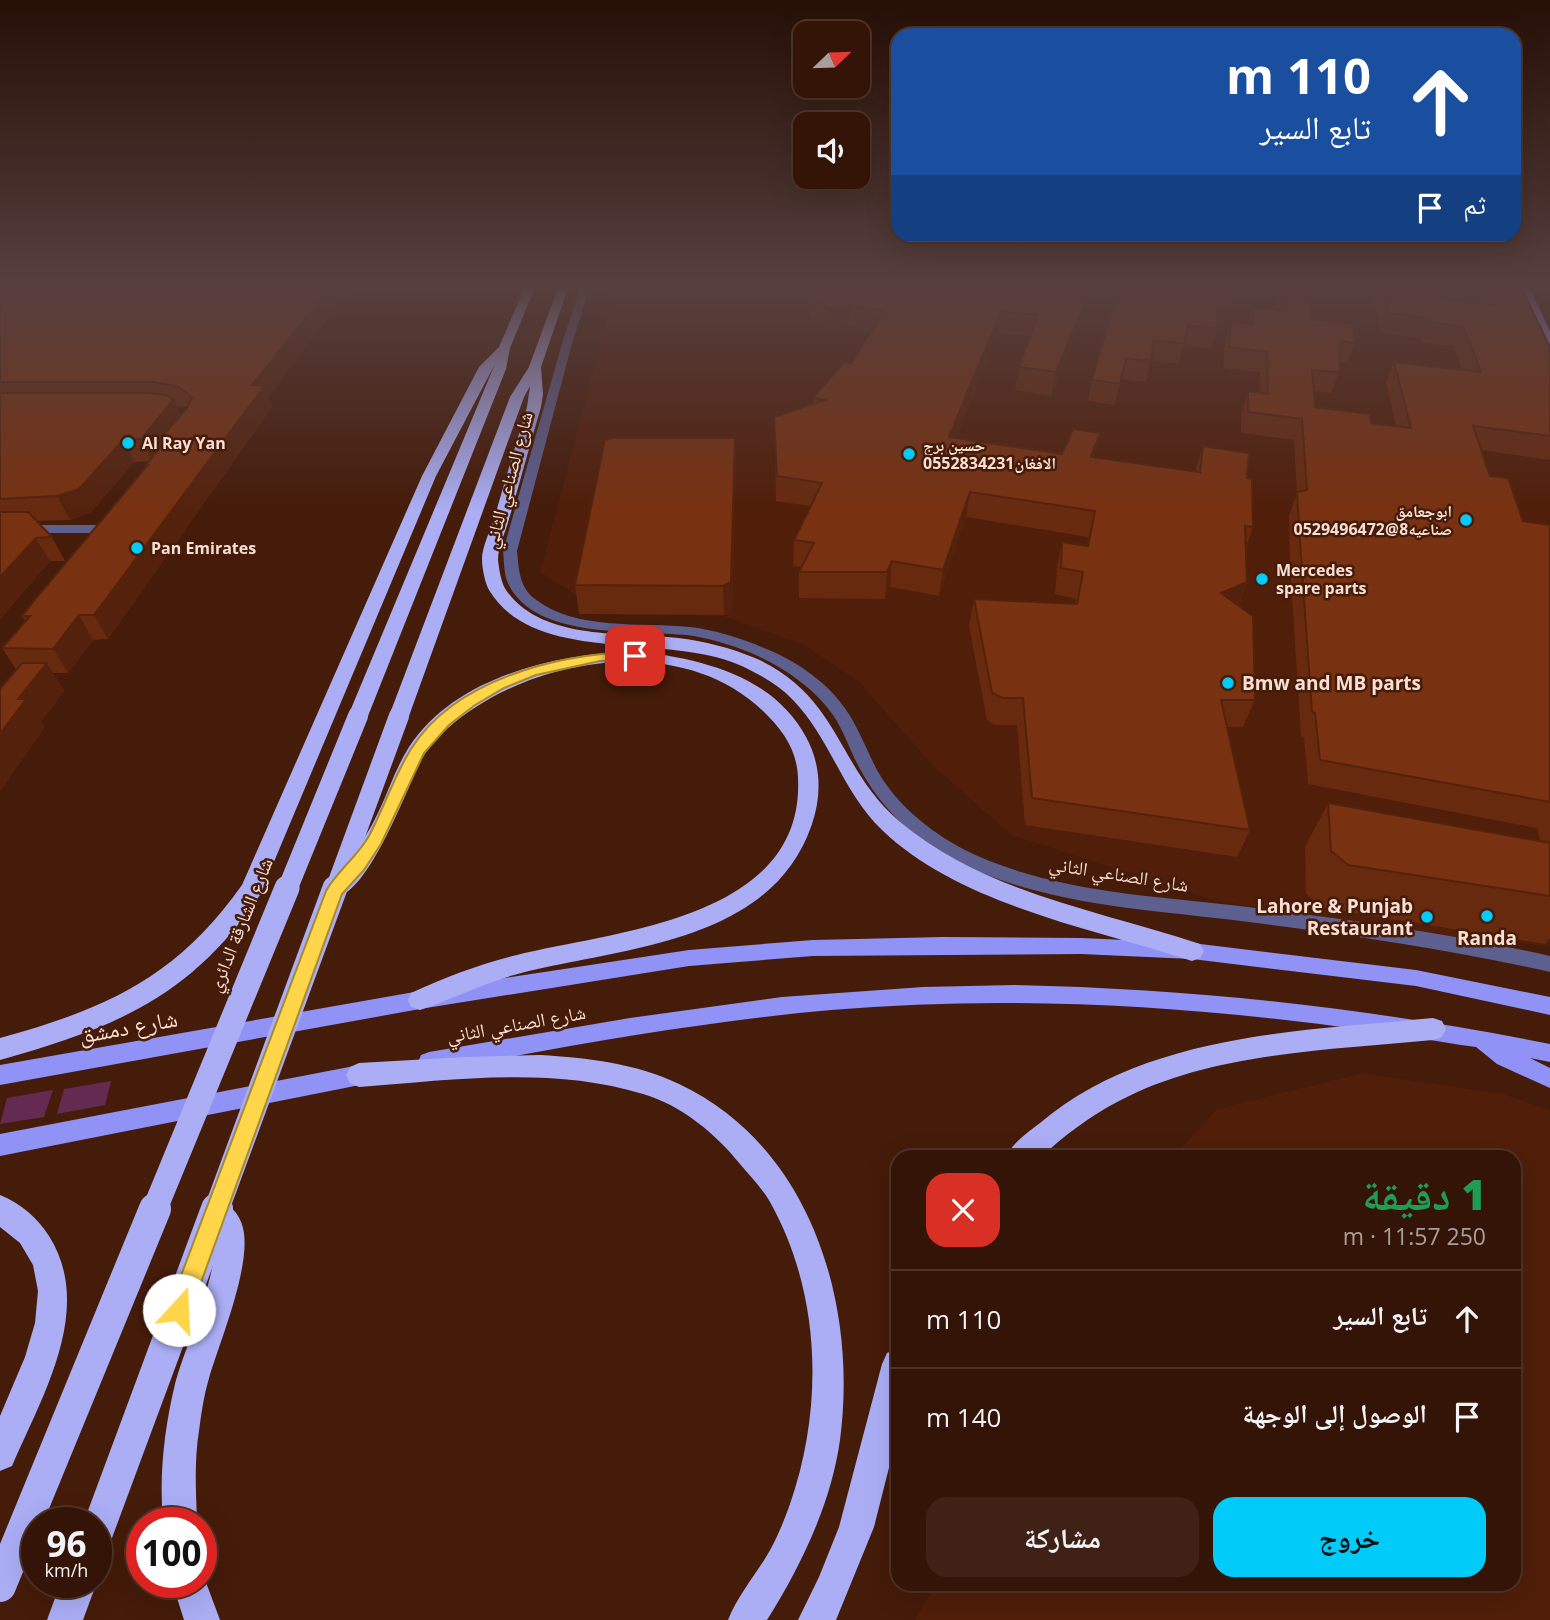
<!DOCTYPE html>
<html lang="ar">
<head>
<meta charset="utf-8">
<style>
  body { margin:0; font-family:"Open Sans","Noto Naskh Arabic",sans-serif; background:#3f2115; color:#f1f3f6; direction:rtl; height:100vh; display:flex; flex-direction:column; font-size:26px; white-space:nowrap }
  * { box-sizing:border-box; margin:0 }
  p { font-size:23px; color:#a99e9b }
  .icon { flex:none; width:38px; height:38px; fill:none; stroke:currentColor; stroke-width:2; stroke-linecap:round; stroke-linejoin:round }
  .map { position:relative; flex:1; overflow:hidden; direction:ltr }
  .side { position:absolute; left:891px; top:1150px; width:630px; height:441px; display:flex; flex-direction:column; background:#341407; border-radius:21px; box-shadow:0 7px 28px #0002,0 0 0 2px #4e3328; direction:rtl }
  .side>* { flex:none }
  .banner { position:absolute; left:891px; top:28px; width:630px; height:214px; border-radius:21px; box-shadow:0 7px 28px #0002,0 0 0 2px #4e3328; direction:rtl; background:#1a4fa0; color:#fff; overflow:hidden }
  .needle { width:46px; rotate:67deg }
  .controls { position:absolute; left:793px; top:21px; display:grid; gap:14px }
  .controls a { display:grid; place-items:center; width:77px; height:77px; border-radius:14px; background:#341407; box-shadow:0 7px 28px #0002,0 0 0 2px #4e3328; font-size:35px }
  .speed { position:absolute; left:21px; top:1507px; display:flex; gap:14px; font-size:35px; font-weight:700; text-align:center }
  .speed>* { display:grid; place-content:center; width:91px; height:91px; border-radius:50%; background:#341407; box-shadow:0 7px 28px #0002,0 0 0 2px #4e3328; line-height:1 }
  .speed small { font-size:18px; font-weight:400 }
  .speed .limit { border:10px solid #d22; background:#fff; color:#111 }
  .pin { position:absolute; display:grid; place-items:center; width:60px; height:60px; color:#fff; margin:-30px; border-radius:14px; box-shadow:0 4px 10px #0006 }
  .me { position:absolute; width:77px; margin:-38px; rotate:20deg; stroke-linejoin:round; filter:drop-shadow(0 0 5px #0008) }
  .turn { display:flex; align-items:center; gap:24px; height:147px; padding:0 35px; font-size:32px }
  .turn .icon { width:91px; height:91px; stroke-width:2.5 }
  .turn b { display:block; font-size:49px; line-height:60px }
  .then { display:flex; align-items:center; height:66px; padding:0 35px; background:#0003; gap:14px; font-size:26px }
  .round { display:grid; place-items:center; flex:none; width:74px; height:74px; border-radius:21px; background:#3f2115 }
  .summary { display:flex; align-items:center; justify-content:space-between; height:119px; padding:0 35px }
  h1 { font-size:42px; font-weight:800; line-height:52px; color:#1e9e55 }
  .button { display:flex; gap:14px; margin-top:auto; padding:14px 35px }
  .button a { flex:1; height:80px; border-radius:21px; background:#00cbf9; color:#111; font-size:28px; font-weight:800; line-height:80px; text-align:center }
  .button a+a { background:#3f2115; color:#f1f3f6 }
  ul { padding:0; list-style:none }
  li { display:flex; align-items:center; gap:21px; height:98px; padding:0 35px; border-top:2px solid #4e3328 }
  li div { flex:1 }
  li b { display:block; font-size:26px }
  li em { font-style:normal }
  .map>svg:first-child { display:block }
</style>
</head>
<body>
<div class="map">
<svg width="1550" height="1620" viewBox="0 0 1550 1620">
  <rect width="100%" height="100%" fill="#451b09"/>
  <g fill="#501e09">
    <polygon points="616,285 1503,285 1550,385 1550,946 1418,933 1213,900 1011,835 934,767 858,681 802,644 723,616 590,604 540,572"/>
    <polygon points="1363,1073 1503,1094 1550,1110 1550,1620 915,1620 936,1584 1514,1584 1514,1157 1173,1157 1217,1109"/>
  </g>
  <g fill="#652a52">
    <polygon points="111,1081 105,1105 57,1114 64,1089"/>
    <polygon points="53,1090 44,1117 0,1124 7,1098"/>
  </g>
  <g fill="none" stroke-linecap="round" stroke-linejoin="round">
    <g fill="#5d5f8f" fill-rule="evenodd">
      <path d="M581 285H590L571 347 517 551C519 569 519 587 535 599 576 631 641 622 690 627 715 630 741 638 764 648 794 660 825 680 844 707 858 726 866 749 877 770 896 804 929 831 963 849 1049 892 1147 895 1240 906 1344 919 1448 933 1550 956V972C1448 949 1345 934 1241 921 1143 909 1037 905 948 857 911 837 880 806 860 769 850 751 844 731 833 715 815 689 786 669 758 656 738 647 716 640 694 636 641 629 532 642 507 581 504 573 504 560 503 551L561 347Z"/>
      <polygon points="0,525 103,525 109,529 103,533 0,533"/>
    </g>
    <g fill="#9192f5" fill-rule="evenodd">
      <polygon points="1519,285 1528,285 1550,331 1550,344 1545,341"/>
      <polygon points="943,937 1081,938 1192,943 1416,970 1550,997 1550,1015 1416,986 1192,959 1081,954 813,956 689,966 420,1009 0,1085 0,1065 420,991 689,950 813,940"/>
      <path d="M1014 985C1198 989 1369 1008 1550 1044V1062L1530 1058 1550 1068V1088L1497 1064 1476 1047 1461 1045C1253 1010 1042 992 831 1010 696 1022 562 1047 429 1072L421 1069 418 1062 421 1055 429 1052 630 1018 782 997 923 987Z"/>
      <polygon points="370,1063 378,1066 381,1073 378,1080 370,1083 0,1156 0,1134"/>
    </g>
    <g fill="#abaef5" fill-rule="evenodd">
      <path d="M526 285H536L510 348 506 369 368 716 365 720H351L348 716 495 364 436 476 260 895C190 998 116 1027 0 1060V1038C106 1009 177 977 242 885L422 476 479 367 499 347Z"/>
      <path d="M559 285H569L541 367 543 394 541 407C530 444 520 482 509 519 506 531 498 547 498 560 499 568 501 583 506 590 541 641 624 632 678 638 704 641 731 648 755 658 840 696 837 768 899 821 984 893 1099 910 1200 944L1204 951 1200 958 1192 961C1092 928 960 905 882 830 843 793 830 738 793 700 779 685 762 676 744 667 671 631 535 667 489 590 485 583 482 568 482 559 482 547 490 531 494 519 505 481 516 444 527 407L530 386 524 397 409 716 406 720H392L389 716 510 397 529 367Z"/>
      <path d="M633 651C698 658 772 674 806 737 821 764 822 795 812 824 771 946 618 947 514 975 481 984 452 999 420 1010L411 1007 408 1000 411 993C446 977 480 964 517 955 614 931 805 920 798 778 797 750 783 730 763 711 688 638 557 654 476 707 457 719 435 737 423 757 408 783 365 909 327 897L324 891 327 885C346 863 365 841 377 815 388 793 395 769 409 747 456 676 554 655 633 651Z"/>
      <path d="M1433 1018 1442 1021 1446 1029 1442 1037 1433 1040C1332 1050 1210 1052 1119 1101 1090 1116 1065 1135 1041 1157H1006C1013 1142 1027 1133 1040 1123 1146 1033 1302 1031 1433 1018Z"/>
      <path d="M540 1055C588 1058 635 1063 679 1084 811 1146 858 1304 840 1440 831 1504 801 1566 767 1620H728C737 1597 753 1578 766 1557 776 1541 784 1521 790 1504 824 1406 821 1293 770 1202 762 1188 750 1176 740 1164 716 1134 681 1105 643 1094 552 1066 452 1080 359 1087L350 1083 346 1075 350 1067 359 1063 465 1057Z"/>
      <path d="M0 1195C20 1203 38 1218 49 1236 95 1309 42 1396 12 1466L0 1471V1416L25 1357 35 1323 38 1291 33 1265 20 1243 0 1227Z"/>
      <path d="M216 1197C228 1202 240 1214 243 1228 252 1265 220 1341 209 1378 204 1395 201 1414 199 1431 194 1461 196 1492 197 1522H163C159 1476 164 1430 175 1384 184 1349 222 1266 214 1234 213 1227 205 1219 202 1211L206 1201Z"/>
      <polygon points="898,1348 898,1432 874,1527 836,1620 798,1620 819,1577 839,1527 882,1364 887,1353"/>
      <polygon points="201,1569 220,1620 184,1620 172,1582 201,1582"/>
      <polygon points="96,1580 97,1582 83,1620 47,1620 61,1582"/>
    </g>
    <g stroke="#abaef5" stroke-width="20">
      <polyline points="287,890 358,716"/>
      <polyline points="335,890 399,716"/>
    </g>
    <g stroke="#abaef5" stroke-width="25">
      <polyline points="154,1211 287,888"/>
      <polyline points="216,1211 335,888"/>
    </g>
    <g stroke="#abaef5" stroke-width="32">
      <polyline points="96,1535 217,1209"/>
      <polyline points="0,1586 155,1209"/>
    </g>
  </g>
  <g fill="#672a0f" fill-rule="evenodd">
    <path d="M0 285H359L352 286 269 396 272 407 108 639 93 640 68 673H53L64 691 41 722 45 727 0 791 16 669 2 648 25 621 22 616 146 467V465L149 461 134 462 91 512 70 520 37 521 52 537 65 561H50L0 619ZM177 406 186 407 187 408 181 416Z"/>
    <polygon points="1119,285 1235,285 1236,289 1230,308 1217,307 1217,328 1211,348 1184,345 1178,364 1151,360 1146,382 1121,379 1115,405 1088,401 1092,380"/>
    <polygon points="1277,285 1308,285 1312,319 1355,343 1347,363 1340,362 1339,372 1331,393 1314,391 1315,407 1371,423 1396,426 1386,383 1394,362 1462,370 1454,346 1423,343 1421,338 1381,333 1370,285 1368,285 1437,285 1442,300 1477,303 1470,285 1520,285 1550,347 1550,460 1481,450 1490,476 1523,521 1550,525 1550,938 1545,944 1323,908 1306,894 1305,847 1328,803 1541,842 1537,828 1308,784 1304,737 1301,736 1290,566 1289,515 1297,494 1294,440 1241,433 1241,413 1248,391 1260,393 1260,372 1223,368 1225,342 1231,322 1247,324 1252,307 1275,309 1279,297"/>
    <polygon points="1096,288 1051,396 1015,390 1019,367 1029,336 998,333 956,438 1195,471 1203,446 1247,478 1253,527 1246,547 1247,582 1239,605 1255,700 1243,727 1227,727 1250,830 1237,857 1025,825 1017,725 996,725 987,720 969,626 974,599 1075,604 1076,599 1055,594 1057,568 1062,542 1087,546 1089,537 966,517 939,596 890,587 885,599 799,598 799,572 802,567 793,566 794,540 810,506 776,501 774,417 813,404 813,398 851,363 871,331 849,326 827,331 809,316 809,294"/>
    <polygon points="735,438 736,465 732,610 724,615 579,614 575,585"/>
  </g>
  <g fill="#54220c">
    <polygon points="332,285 352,286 269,396 272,407 108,639 94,615 252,385"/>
    <polygon points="1093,285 1097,285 1096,288 1051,396 1056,372"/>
    <polygon points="850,305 849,326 827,331 828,309"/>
    <polygon points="1001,311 998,333 946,462 949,437"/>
    <polygon points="174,399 183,421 168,438 161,438 164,446 152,461 141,439"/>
    <polygon points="1100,433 1094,458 1091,457"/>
    <polygon points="735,438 736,465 732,610 724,615 723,586"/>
    <polygon points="124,439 134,462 91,512 70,520 57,496"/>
    <polygon points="970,492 966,517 939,596 943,570"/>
    <polygon points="36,538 50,561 0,619 0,577"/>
    <polygon points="892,561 890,587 885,599 887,572"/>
    <polygon points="1247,582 1237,609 1221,593"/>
    <polygon points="79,615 93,640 68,673 53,649"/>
    <polygon points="47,663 64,691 41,722 45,727 0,791 0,734 18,699"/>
  </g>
  <g fill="#783111" stroke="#54220c" stroke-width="2">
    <polygon points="0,285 332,285 252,385 265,385 94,615 79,615 53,649 2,648 30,616 22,616 37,597 148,465 146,465 168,438 161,438 187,408 192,397 177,386 152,382 0,382"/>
    <polygon points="817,285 1093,285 1056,372 1019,367 1037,315 1001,311 949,437 1062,454 1073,429 1100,433 1091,457 1200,472 1203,446 1249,453 1247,478 1252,479 1253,527 1245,526 1247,582 1221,593 1253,616 1255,700 1221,700 1250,830 1032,798 1023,698 1002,698 992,693 974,599 1077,604 1083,572 1061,568 1062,542 1088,546 1095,511 970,492 943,570 892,561 887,572 799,572 814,543 794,540 822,483 777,476 774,417 824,400 813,398 844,362 851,363 884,311 850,305 828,309 809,294"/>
    <polygon points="1119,285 1235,285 1236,289 1216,287 1217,328 1188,325 1184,344 1154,340 1151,361 1126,358 1120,384 1092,380"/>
    <polygon points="1286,285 1308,285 1312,319 1353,324 1355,343 1341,341 1339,372 1312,370 1315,407 1370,414 1371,423 1411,428 1394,362 1481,372 1463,326 1432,323 1430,318 1389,313 1382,285 1437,285 1442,300 1495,305 1486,285 1520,285 1550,347 1550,436 1473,426 1490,476 1508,478 1523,521 1550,525 1550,802 1320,760 1315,713 1312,712 1300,542 1297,492 1307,490 1302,419 1248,412 1248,391 1268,394 1267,352 1229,347 1231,322 1253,324 1252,307 1282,310 1281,291 1287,292"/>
    <polygon points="0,393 151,393 166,395 174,399 141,439 124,439 79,489 57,496 0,499"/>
    <polygon points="613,438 735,438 731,582 723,586 575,585 605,440"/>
    <polygon points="0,512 28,512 52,537 36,538 0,577"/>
    <polygon points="22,663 47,663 18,699 26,699 0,734 0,689"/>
    <polygon points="1328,803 1550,843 1550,896 1348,865 1331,851"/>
  </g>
  <linearGradient id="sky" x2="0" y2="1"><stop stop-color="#260f05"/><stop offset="0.56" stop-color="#563f3e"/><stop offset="1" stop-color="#563f3e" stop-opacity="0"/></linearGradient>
  <rect width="1550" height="512" fill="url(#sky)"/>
  <path fill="#ffd54a" stroke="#a68a30" stroke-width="2" d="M635 652 639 653V659L600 661 536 675 504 688 475 705 449 725 424 753 381 844 364 870 342 894 191 1310 187 1319 179 1322 171 1319 168 1310 326 891C337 871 357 857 369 836 384 808 394 776 411 749 455 679 558 654 635 652Z"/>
  <g fill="#00cbf9" stroke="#451b09" stroke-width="2.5">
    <circle cx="128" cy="443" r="7"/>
    <circle cx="909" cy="454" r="7"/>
    <circle cx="1466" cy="520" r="7"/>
    <circle cx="137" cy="548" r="7"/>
    <circle cx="1262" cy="579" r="7"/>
    <circle cx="1228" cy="683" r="7"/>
    <circle cx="1487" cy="916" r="7"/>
    <circle cx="1427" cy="917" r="7"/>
  </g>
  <g text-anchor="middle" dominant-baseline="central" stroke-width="5" stroke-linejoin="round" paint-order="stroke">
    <g font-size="16" font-weight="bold" fill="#fcdfd4" stroke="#451b09" text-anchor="start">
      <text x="142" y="443">Al Ray Yan</text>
      <text x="923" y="445">حسين برج<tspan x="923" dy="18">الافغان0552834231</tspan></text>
      <text x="1452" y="511" text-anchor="end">ابوجعامق<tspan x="1452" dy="18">صناعيه8@0529496472</tspan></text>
      <text x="151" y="548">Pan Emirates</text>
      <text x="1276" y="570">Mercedes<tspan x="1276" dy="18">spare parts</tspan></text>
    </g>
    <g font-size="19" fill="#fcdfd4" stroke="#451b09">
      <text transform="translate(508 480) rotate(-75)">شارع الصناعي الثاني</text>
      <text transform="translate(1119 874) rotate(9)">شارع الصناعي الثاني</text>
      <text transform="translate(240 925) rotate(-68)">شارع الشارقة الدائري</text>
      <text transform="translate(516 1024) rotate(-10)">شارع الصناعي الثاني</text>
    </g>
    <g font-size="19" font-weight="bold" fill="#fcdfd4" stroke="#451b09" text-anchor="start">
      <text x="1242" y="683">Bmw and MB parts</text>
      <text x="1413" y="906" text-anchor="end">Lahore &amp; Punjab<tspan x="1413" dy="22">Restaurant</tspan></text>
      <text x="1487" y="938" text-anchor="middle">Randa</text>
    </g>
    <g font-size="23" fill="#fcdfd4" stroke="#451b09">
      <text transform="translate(128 1026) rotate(-10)">شارع دمشق</text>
    </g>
  </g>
</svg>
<div class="controls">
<a><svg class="needle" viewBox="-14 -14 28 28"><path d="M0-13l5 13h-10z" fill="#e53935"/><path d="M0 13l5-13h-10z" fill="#a99e9b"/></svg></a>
<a><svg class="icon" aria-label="sound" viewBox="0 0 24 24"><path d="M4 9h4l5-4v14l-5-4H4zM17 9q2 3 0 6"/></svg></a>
</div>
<div class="speed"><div>96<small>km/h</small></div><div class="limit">100</div></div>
<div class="pin" style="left:635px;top:656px;background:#d93025"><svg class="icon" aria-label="arrive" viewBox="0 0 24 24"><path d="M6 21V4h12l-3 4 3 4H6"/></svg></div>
<svg class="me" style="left:179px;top:1310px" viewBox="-20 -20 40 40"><circle r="19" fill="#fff"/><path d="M0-13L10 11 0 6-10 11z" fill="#ffd54a"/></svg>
<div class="banner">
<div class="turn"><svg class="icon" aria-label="ahead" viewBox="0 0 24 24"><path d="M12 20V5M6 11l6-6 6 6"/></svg><div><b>110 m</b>تابع السير</div></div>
<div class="then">ثم<svg class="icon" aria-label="arrive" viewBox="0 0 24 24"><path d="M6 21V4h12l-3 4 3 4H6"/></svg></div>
</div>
<section class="side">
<div class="summary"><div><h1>1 دقيقة</h1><p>250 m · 11:57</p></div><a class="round" style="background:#d93025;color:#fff"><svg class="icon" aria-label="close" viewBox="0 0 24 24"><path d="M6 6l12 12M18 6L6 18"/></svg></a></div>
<ul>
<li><svg class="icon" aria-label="ahead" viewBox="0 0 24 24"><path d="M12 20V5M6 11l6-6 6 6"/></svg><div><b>تابع السير</b></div><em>110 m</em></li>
<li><svg class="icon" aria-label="arrive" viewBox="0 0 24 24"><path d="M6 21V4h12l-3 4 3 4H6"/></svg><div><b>الوصول إلى الوجهة</b></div><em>140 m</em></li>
</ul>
<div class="button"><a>خروج</a><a>مشاركة</a></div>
</section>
</div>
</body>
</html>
